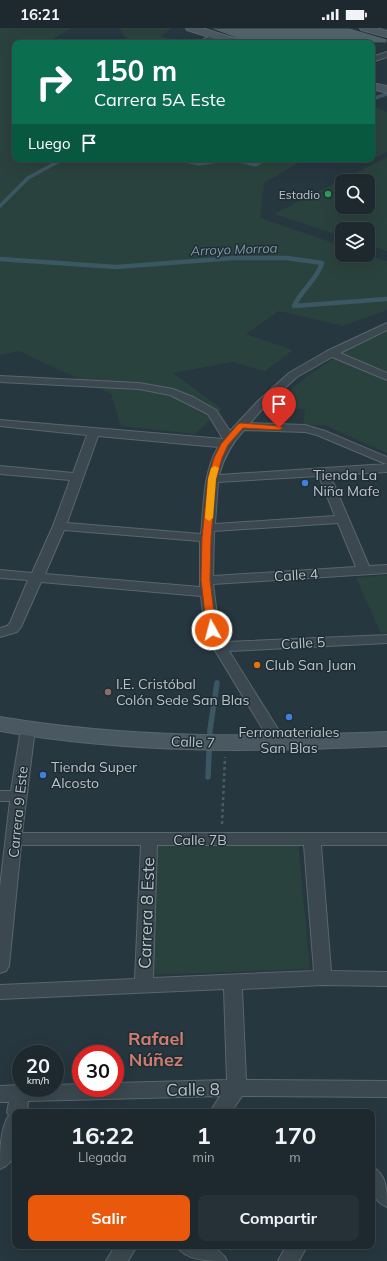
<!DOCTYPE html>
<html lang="es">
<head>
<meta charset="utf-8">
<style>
  body { margin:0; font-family:Mulish,sans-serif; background:#253137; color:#f1f3f6; height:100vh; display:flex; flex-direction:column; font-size:15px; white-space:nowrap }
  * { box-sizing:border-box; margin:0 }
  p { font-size:13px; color:#a0a6aa }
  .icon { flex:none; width:22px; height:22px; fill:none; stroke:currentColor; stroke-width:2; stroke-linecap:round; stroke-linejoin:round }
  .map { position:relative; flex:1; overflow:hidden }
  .panel { position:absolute; left:12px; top:1081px; width:363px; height:140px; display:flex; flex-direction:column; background:#1d292f; border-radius:8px; box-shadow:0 4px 16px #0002,0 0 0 1px #3b454b }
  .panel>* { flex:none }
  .hud { position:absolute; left:12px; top:12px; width:363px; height:122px; border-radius:8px; box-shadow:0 4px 16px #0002,0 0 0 1px #3b454b; background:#0b6e4f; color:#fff; overflow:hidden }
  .controls { position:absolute; left:335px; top:146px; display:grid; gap:8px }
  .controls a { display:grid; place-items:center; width:40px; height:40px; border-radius:8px; background:#1d292f; box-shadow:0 4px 16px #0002,0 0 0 1px #3b454b; font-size:20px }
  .speed { position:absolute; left:12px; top:1017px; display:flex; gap:8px; font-size:20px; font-weight:700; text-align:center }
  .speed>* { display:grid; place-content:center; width:52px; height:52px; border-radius:50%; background:#1d292f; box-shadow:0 4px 16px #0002,0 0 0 1px #3b454b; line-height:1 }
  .speed small { font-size:10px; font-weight:400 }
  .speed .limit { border:6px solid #d22; background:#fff; color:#111 }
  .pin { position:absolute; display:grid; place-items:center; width:34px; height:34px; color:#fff; margin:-41px -17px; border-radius:50% 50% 50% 0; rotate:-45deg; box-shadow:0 0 4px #0007 }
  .pin .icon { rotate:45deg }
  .me { position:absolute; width:44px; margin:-22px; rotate:353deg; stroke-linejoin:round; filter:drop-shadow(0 0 3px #0008) }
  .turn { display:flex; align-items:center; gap:14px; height:84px; padding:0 16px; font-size:18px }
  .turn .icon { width:52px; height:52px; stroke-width:2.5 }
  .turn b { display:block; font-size:28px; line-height:34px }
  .then { display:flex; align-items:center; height:38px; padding:0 16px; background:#0003; gap:8px; font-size:15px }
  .eta { display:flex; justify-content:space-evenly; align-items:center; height:68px; text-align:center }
  .eta b { font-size:24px; font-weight:700; line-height:28px }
  .button { display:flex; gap:8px; margin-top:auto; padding:8px 16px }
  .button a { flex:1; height:46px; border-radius:8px; background:#ea580c; color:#fff; font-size:16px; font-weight:700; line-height:46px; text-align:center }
  .button a+a { background:#253137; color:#f1f3f6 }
  .status { display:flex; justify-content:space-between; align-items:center; height:28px; padding:0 20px; background:#1d292f; direction:ltr }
  .status svg { height:11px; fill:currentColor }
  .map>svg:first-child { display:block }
</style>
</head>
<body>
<div class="status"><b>16:21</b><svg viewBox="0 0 49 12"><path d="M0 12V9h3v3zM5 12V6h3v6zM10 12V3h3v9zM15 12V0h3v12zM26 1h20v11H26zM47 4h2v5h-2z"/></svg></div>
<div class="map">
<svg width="387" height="1233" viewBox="0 0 387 1233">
  <rect width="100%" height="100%" fill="#27373f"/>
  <g fill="#2a423d" fill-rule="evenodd">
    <polygon points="0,0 72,0 46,15 15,15 15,131 305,131 264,155 260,190 342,218 342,227 368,227 387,233 387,282 344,298 279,283 246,306 293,322 265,343 233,334 173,345 222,381 195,406 121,398 111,366 19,323 0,327"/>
    <polygon points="120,0 171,0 161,8 176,13 167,15 125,15 127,13"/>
    <polygon points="372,77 387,84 387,124 372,131"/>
    <path d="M387 129V223L368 217V201H342V208L274 186ZM342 153H368V179H342Z"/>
    <polygon points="387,294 387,425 324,397 303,397 305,381 272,379 306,349"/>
    <polygon points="387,547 387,605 381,605 356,550"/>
    <polygon points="153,815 298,815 310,941 149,947"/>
  </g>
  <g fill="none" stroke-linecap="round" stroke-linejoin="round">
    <g stroke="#3c5764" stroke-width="3.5">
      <polyline points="372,71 387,66"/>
      <polyline points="178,131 199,136 230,131"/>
      <polyline points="231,131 256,137 265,131"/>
      <polyline points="0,178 28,150 63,131"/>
    </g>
    <path stroke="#3c5764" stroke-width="4.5" d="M0 231 116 239 234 230H287L322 235C317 252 301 262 294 278L387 271"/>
    <polyline stroke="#3c5764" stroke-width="5.5" points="208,749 210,702 217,655"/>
  </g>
  <polygon fill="#516269" stroke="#222f36" points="212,0 350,0 387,11 387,15 249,15 212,1"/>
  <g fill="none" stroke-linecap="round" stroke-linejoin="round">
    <g stroke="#59666c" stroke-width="2">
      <g id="street">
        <polygon points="213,6 220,8 207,15 197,15"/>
        <polygon points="387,24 387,29 372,34 372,29"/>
        <path d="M387 295V302L340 325 387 345V352L332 329 297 349 266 377 250 395 305 397 325 403 387 429V444L330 447 369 538 387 537V545L213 556 219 602 225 614 387 607V615L229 623 286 714 283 718 278 719 273 718 213 619 205 602 201 568 41 554 21 599 17 604 0 609V600L7 598 10 595 28 552 0 550V542L32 545 53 498 70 452 0 446V438L73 445 87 407 0 398V392L223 411 208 386 170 367 139 361 0 354V348L139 355 173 361 193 369 216 382 230 403 258 373 289 345 327 323ZM244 402 305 404 317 407 386 436 219 447C224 429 231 416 244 402ZM98 408 218 419C203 445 204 476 201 506L67 495ZM319 448 335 488 215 496 218 454ZM338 495 356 539 213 548 214 503ZM64 502 200 513V559L45 546Z"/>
        <path d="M28 696 33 697 35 701 22 805H387V817H321L331 943 387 944V958L323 957 242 961 246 1052 387 1053V1069L242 1068 231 1084H210L220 1068 28 1073 27 1084H15C15 1103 22 1133 0 1141 0 1125 0 1100 9 1087L7 1084 9 1074H0V1058L20 1057 21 1060H55V1057L81 1056V1060H115V1055L227 1052 224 961 0 971V957L135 951 141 817H21L9 938 6 943 0 945V859L10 773H0V763H11L21 701 23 697ZM157 817H304L314 943 153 950Z"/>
        <path d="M372 1139C387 1146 387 1163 387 1179 369 1172 372 1155 372 1139Z"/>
        <polygon points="115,1218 137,1218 128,1233 106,1233"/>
        <path d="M177 1218C194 1218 219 1214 227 1233 210 1233 185 1233 177 1218Z"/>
        <polygon points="286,1218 307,1218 299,1233 278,1233"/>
      </g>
    </g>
    <g stroke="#59666c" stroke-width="2">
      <g id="secondary">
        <polygon points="186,0 202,0 243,13 244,15 228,15 187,2"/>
        <polygon points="360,0 377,0 387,3 387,9 361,2"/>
        <polygon points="372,55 387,58 387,65 372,61"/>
        <path d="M0 689C131 711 255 709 387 704V718C254 724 132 726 0 703Z"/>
      </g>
    </g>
    <polyline stroke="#495e5b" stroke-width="2.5" stroke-dasharray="3 3" stroke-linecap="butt" points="222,796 225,729"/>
    <use href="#street" fill="#3b484f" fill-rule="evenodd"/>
    <use href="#secondary" fill="#4a5961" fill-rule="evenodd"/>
  </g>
  <polygon fill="#ea580c" stroke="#983908" points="241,395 279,398 283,400 279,402 243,400 228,417 222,430 216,451 211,510 210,552 216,602 212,605 207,602 201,552 202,510 208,451 214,430 221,416 238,396"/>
  <polygon fill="#f59e0b" points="215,438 219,440 216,451 213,490 209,493 205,490 208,451 211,440"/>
  <circle fill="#2e9e5b" stroke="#202d34" stroke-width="1.5" cx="328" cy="166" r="4"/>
  <g fill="#3f7fe0" stroke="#202d34" stroke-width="1.5">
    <circle cx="305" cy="455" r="4"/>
    <circle cx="289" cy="689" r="4"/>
    <circle cx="43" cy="747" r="4"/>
  </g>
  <circle fill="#e8710a" stroke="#202d34" stroke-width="1.5" cx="257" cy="637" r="4"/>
  <circle fill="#8d6e63" stroke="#202d34" stroke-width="1.5" cx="108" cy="664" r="4"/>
  <g text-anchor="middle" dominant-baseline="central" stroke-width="3" stroke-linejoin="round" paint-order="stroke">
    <g font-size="12" fill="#b8c3c9" stroke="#202d34" text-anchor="end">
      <text x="320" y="166">Estadio</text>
    </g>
    <g font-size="13" font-style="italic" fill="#7a9baa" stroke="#202d34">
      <text transform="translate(234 221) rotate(-2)">Arroyo Morroa</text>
    </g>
    <g font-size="14" fill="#b8c3c9" stroke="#202d34" text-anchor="start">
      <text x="313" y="447">Tienda La<tspan x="313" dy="16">Niña Mafe</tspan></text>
      <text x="265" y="637">Club San Juan</text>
      <text x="116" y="656">I.E. Cristóbal<tspan x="116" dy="16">Colón Sede San Blas</tspan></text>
      <text x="289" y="704" text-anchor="middle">Ferromateriales<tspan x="289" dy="16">San Blas</tspan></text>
      <text x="51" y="739">Tienda Super<tspan x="51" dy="16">Alcosto</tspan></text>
    </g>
    <g font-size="14" fill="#b8c3c9" stroke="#202d34">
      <text transform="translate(296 547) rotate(-3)">Calle 4</text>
      <text transform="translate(303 615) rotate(-3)">Calle 5</text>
      <text transform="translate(193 714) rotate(2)">Calle 7</text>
      <text transform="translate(18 784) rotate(-84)">Carrera 9 Este</text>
      <text x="200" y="812">Calle 7B</text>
    </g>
    <g font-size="17" fill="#b8c3c9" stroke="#202d34">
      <text transform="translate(146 885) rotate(-88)">Carrera 8 Este</text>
      <text transform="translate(193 1061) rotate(-1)">Calle 8</text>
    </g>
    <g font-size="18" font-weight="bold" fill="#ce7e6e" stroke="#202d34">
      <text x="156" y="1010">Rafael<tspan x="156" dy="21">Núñez</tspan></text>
    </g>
  </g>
</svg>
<div class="controls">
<a><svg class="icon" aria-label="search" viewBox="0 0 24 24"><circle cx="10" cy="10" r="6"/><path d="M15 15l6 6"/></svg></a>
<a><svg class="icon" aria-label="layers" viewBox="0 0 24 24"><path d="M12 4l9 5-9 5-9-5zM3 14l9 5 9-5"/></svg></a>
</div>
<div class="speed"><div>20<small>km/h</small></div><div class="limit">30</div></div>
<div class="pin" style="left:279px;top:400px;background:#d93025"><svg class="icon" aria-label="arrive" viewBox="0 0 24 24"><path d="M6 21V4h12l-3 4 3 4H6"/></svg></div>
<svg class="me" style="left:212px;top:602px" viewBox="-20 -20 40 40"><circle r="17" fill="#ea580c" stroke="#fff" stroke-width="3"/><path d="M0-11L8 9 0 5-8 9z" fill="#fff"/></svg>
<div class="hud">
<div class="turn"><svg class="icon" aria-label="right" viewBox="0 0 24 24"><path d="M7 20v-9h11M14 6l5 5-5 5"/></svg><div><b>150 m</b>Carrera 5A Este</div></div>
<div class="then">Luego<svg class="icon" aria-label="arrive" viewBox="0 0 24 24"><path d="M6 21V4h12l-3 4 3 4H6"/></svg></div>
</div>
<section class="panel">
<div class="eta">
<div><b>16:22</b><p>Llegada</p></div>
<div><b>1</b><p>min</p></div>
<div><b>170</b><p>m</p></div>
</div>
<div class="button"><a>Salir</a><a>Compartir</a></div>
</section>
</div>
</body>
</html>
